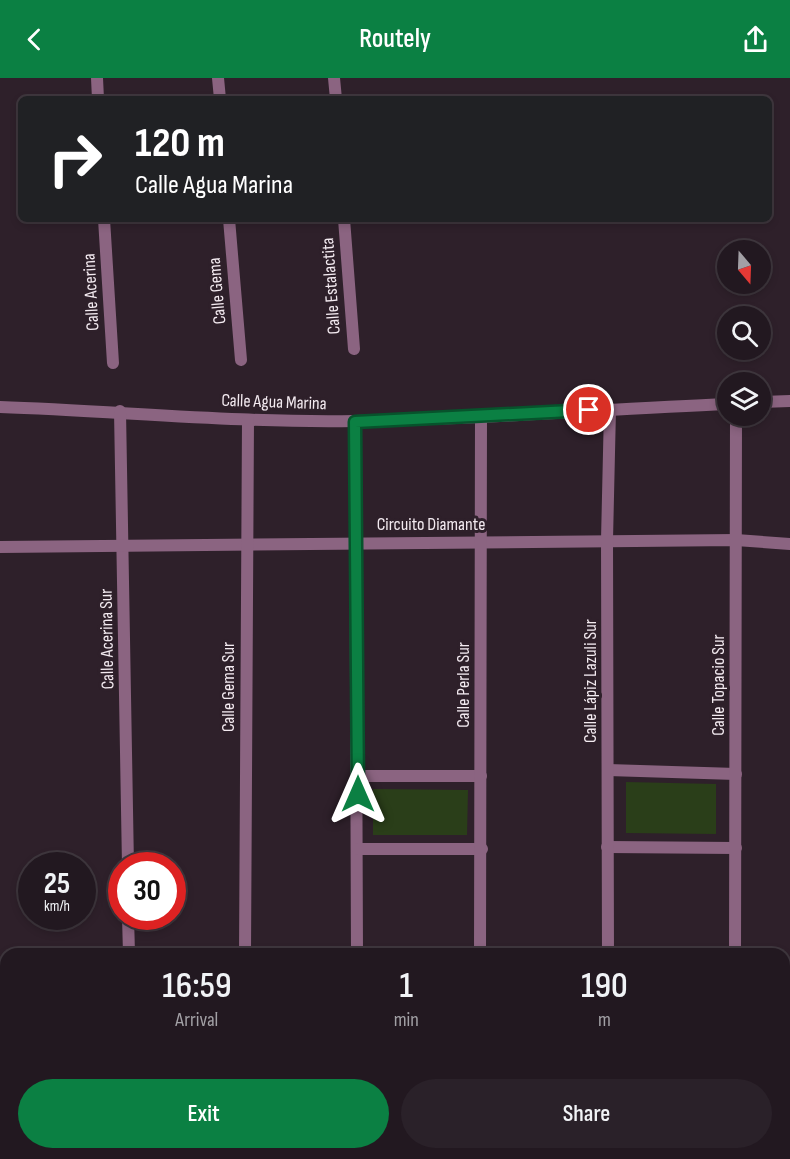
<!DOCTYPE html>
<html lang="en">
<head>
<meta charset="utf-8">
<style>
  body { margin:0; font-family:"Sofia Sans Condensed",sans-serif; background:#2a2129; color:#f1f3f6; height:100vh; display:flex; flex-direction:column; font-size:22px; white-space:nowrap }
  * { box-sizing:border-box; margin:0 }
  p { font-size:20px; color:#a2a0a5 }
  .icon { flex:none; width:33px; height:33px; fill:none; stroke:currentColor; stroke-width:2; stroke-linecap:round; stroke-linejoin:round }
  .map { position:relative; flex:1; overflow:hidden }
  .panel { position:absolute; left:0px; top:870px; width:790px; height:212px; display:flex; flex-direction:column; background:#221820; border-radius:18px 18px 0 0; box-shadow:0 3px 9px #0003,0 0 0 2px #3f373e }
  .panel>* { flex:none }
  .top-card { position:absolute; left:18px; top:18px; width:754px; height:126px; border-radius:9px; box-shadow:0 3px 9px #0003,0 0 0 2px #3f373e; background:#202124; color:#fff; overflow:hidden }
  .needle { width:39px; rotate:161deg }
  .buttons { position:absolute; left:717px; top:162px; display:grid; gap:12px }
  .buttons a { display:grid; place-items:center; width:54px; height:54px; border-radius:50%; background:#221820; box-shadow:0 3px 9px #0003,0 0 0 2px #3f373e; font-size:30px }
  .speed { position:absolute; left:18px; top:774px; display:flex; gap:12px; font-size:30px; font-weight:700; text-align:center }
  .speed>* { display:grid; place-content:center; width:78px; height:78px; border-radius:50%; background:#221820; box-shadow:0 3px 9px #0003,0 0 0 2px #3f373e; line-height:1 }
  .speed small { font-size:15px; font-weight:400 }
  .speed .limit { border:9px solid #d22; background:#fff; color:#111 }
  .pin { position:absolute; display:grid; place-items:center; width:51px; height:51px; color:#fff; margin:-26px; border:3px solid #fff; border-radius:50%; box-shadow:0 2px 6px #0007 }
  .me { position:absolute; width:66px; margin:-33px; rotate:0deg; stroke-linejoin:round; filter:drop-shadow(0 0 4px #0008) }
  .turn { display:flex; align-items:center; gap:21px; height:126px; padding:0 18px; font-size:27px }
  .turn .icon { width:78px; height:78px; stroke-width:2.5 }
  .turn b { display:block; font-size:42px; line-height:51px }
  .eta { display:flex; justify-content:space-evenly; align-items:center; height:102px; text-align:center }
  .eta b { font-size:36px; font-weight:600; line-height:42px }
  .cta { display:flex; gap:12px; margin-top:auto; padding:12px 18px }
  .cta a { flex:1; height:69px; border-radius:36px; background:#0b8043; color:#fff; font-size:24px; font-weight:600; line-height:69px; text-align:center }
  .cta a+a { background:#2a2129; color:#f1f3f6 }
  header { display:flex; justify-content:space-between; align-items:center; height:78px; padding:0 18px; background:#0b8043; color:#fff; font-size:27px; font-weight:600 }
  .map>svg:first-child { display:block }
</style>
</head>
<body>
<header><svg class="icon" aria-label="back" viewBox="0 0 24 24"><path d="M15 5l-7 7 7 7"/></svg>Routely<svg class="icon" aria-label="share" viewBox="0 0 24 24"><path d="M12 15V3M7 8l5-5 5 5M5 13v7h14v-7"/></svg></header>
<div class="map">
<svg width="790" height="1081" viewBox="0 0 790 1081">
  <rect width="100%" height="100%" fill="#2e202a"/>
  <g fill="#2a3e19">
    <polygon points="626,704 716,706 716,756 626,755"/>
    <polygon points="373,711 468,712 467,757 373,757"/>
  </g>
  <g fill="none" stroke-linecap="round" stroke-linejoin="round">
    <g stroke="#8b6481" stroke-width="12">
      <polyline points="97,0 98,21"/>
      <polyline points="218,0 220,21"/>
      <polyline points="334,0 336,21"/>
      <polyline points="104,141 113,285"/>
      <polyline points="229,141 241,282"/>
      <polyline points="344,141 354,271"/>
      <polyline points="760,324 790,323"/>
      <path d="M0 329C118 333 236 345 355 343 479 342 603 331 728 326"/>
      <polyline points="120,333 128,788"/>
      <polyline points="355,343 357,876"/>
      <polyline points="0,469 736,462 790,466"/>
      <polyline points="608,692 736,696"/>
      <polyline points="359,698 481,698"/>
      <polyline points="607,769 736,770"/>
      <polyline points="358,771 482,771"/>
      <polyline points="128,838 129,876"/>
      <polyline points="245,876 248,342"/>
      <polyline points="480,876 481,338"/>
      <polyline points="608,876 607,462 610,331"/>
      <polyline points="735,876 736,338"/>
      <polyline points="122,1076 123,1081"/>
      <polyline points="251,1076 251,1081"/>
      <polyline points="356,1076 356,1081"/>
      <polyline points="606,1076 606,1081"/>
      <polyline points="733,1076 733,1081"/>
      <polyline points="483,1081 483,1076"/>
    </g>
    <g stroke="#8b6481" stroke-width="12">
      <polyline points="784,1018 790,1018"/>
      <polyline points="0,1026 6,1026"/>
      <polyline points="784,1066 790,1066"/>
      <polyline points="0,1077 51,1076"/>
    </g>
  </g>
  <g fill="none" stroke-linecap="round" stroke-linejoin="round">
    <g stroke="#07532c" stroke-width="15">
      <polyline id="route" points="358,716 355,344 589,332"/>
    </g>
    <use href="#route" stroke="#0b8043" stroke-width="10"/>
  </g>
  <g text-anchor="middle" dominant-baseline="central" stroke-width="6" stroke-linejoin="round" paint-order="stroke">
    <g font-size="18" fill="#f3eaf0" stroke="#2e202a">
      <text transform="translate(331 208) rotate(-94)">Calle Estalactita</text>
      <text transform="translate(217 213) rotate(-95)">Calle Gema</text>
      <text transform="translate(91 214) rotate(-93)">Calle Acerina</text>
      <text transform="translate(274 324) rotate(2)">Calle Agua Marina</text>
      <text x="431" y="446">Circuito Diamante</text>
      <text transform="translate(107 561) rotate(-91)">Calle Acerina Sur</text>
      <text transform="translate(590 603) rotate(-90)">Calle Lápiz Lazuli Sur</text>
      <text transform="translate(463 607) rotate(-90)">Calle Perla Sur</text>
      <text transform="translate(718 607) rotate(-90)">Calle Topacio Sur</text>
      <text transform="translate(228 609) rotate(-90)">Calle Gema Sur</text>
    </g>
  </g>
</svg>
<div class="buttons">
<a><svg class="needle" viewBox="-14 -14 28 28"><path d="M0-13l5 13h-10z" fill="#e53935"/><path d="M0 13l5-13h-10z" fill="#a2a0a5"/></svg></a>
<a><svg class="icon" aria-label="search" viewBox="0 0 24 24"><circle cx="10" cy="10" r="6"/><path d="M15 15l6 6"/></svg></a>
<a><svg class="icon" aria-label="layers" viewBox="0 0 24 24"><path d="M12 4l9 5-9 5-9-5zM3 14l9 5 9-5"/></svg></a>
</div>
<div class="speed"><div>25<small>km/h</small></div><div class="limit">30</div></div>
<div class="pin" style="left:589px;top:332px;background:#d93025"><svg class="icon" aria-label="arrive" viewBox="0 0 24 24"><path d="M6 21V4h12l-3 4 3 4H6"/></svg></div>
<svg class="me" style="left:358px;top:716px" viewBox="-20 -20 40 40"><path d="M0-17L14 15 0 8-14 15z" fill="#0b8043" stroke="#fff" stroke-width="4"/></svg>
<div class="top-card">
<div class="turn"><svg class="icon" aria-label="right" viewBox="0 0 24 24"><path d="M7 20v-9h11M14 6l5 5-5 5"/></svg><div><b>120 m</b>Calle Agua Marina</div></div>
</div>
<section class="panel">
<div class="eta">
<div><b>16:59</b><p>Arrival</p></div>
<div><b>1</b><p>min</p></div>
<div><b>190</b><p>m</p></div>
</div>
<div class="cta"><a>Exit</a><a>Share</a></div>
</section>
</div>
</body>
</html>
